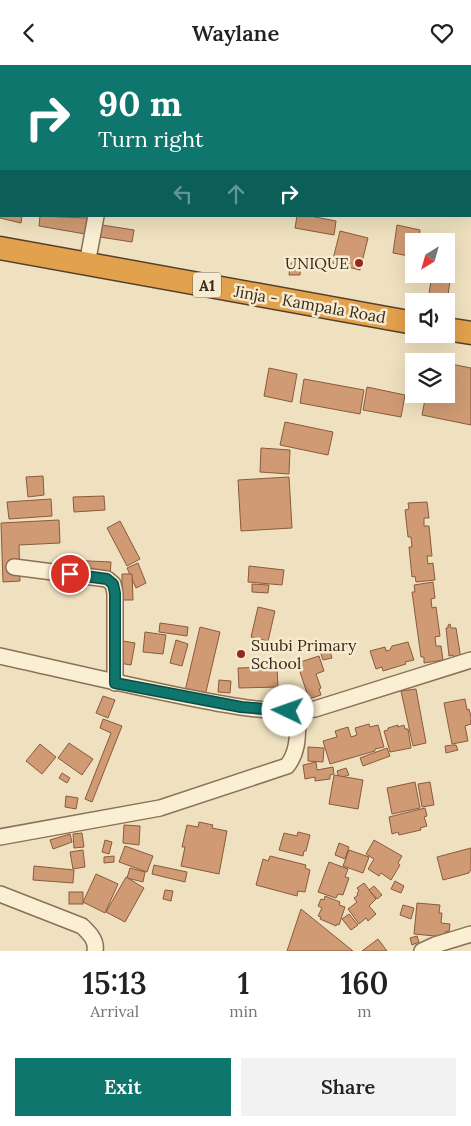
<!DOCTYPE html>
<html lang="en">
<head>
<meta charset="utf-8">
<style>
  body { margin:0; font-family:Lora,serif; background:#f2f2f2; color:#222; height:100vh; display:flex; flex-direction:column; font-size:19px; white-space:nowrap }
  * { box-sizing:border-box; margin:0 }
  p { font-size:16px; color:#767676 }
  .icon { flex:none; width:28px; height:28px; fill:none; stroke:currentColor; stroke-width:2; stroke-linecap:round; stroke-linejoin:round }
  .map { position:relative; height:886px; overflow:hidden }
  .side { display:flex; flex-direction:column; background:#fff; flex:1 }
  .side>* { flex:none }
  .banner { position:absolute; left:0px; top:0px; width:471px; height:152px; box-shadow:0 5px 20px #0002; background:#0f766e; color:#fff; overflow:hidden }
  .needle { width:32px; rotate:217deg }
  .buttons { position:absolute; left:405px; top:168px; display:grid; gap:10px }
  .buttons a { display:grid; place-items:center; width:50px; height:50px; border-radius:0px; background:#fff; box-shadow:0 5px 20px #0002; font-size:25px }
  .pin { position:absolute; display:grid; place-items:center; width:42px; height:42px; color:#fff; margin:-21px; border:2px solid #fff; border-radius:50%; box-shadow:0 1px 5px #0007 }
  .me { position:absolute; width:55px; margin:-28px; rotate:273deg; stroke-linejoin:round; filter:drop-shadow(0 0 4px #0008) }
  .turn { display:flex; align-items:center; gap:18px; height:105px; padding:0 15px; font-size:22px }
  .turn .icon { width:65px; height:65px; stroke-width:2.5 }
  .turn b { display:block; font-size:35px; line-height:42px }
  .lanes { display:flex; align-items:center; height:48px; padding:0 15px; background:#0003; justify-content:center; gap:25px; direction:ltr }
  .lanes .off { opacity:.35 }
  .eta { display:flex; justify-content:space-evenly; align-items:center; height:85px; text-align:center }
  .eta b { font-size:30px; font-weight:600; line-height:35px }
  .primary-button { display:flex; gap:10px; margin-top:auto; padding:10px 15px }
  .primary-button a { flex:1; height:58px; border-radius:0px; background:#0f766e; color:#fff; font-size:20px; font-weight:600; line-height:58px; text-align:center }
  .primary-button a+a { background:#f2f2f2; color:#222 }
  header { display:flex; justify-content:space-between; align-items:center; height:65px; padding:0 15px; background:#fff; font-size:22px; font-weight:600 }
  .map>svg:first-child { display:block }
</style>
</head>
<body>
<header><svg class="icon" aria-label="back" viewBox="0 0 24 24"><path d="M15 5l-7 7 7 7"/></svg>Waylane<svg class="icon" aria-label="heart" viewBox="0 0 24 24"><path d="M12 20l-8-8c-3-5 5-10 8-4 3-6 11-1 8 4z"/></svg></header>
<div class="map">
<svg width="471" height="886" viewBox="0 0 471 886">
  <rect width="100%" height="100%" fill="#efe1bf"/>
  <g fill="#cf9a74" stroke="#895b3c">
    <rect x="0" y="23" width="1" height="66"/>
    <polygon points="1,149 1,151 22,151 21,158 0,153"/>
    <polygon points="40,151 87,153 85,169 39,161"/>
    <polygon points="297,151 310,151 336,156 334,170 295,163"/>
    <polygon points="102,160 134,165 132,177 100,172"/>
    <polygon points="397,160 420,165 419,176 414,176 414,192 393,188"/>
    <polygon points="340,166 368,173 360,205 332,198"/>
    <polygon points="446,189 453,190 447,239 446,236 428,236 432,209 446,209"/>
    <polygon points="290,198 301,198 300,210 289,210"/>
    <polygon points="446,298 471,303 471,360 422,350 426,329 446,329"/>
    <polygon points="269,303 297,309 292,337 264,331"/>
    <polygon points="304,314 364,325 360,349 300,338"/>
    <polygon points="367,322 405,330 401,352 363,345"/>
    <polygon points="285,357 333,367 328,390 280,380"/>
    <polygon points="261,383 290,385 289,409 260,407"/>
    <polygon points="43,411 44,430 28,432 26,412"/>
    <polygon points="289,412 292,463 241,466 238,415"/>
    <polygon points="104,431 105,445 74,447 73,432"/>
    <polygon points="51,434 52,451 9,454 7,437"/>
    <polygon points="427,437 429,453 424,453 424,461 429,461 432,491 427,491 428,499 433,498 435,515 416,517 415,511 412,512 409,482 412,482 411,472 408,472 405,445 409,444 408,438"/>
    <polygon points="59,455 60,478 19,480 20,516 3,517 1,458"/>
    <polygon points="120,456 140,494 127,501 107,463"/>
    <polygon points="68,495 111,497 110,512 68,510"/>
    <polygon points="138,498 146,518 136,523 127,503"/>
    <polygon points="249,501 284,505 282,520 248,517"/>
    <polygon points="122,509 132,509 133,535 122,535"/>
    <polygon points="433,517 435,533 431,534 432,543 436,542 440,571 435,572 436,581 441,581 443,595 424,598 424,592 421,592 412,527 415,527 414,520"/>
    <polygon points="252,519 269,520 268,528 252,527"/>
    <polygon points="258,542 275,546 268,576 251,572"/>
    <polygon points="160,558 188,562 187,571 159,567"/>
    <polygon points="450,559 451,563 456,563 461,594 454,595 453,590 449,591 446,563 448,563 448,560"/>
    <polygon points="200,562 220,567 205,631 185,626"/>
    <polygon points="145,567 166,570 163,589 143,587"/>
    <polygon points="176,575 188,579 182,601 170,598"/>
    <polygon points="123,576 135,578 131,600 119,598"/>
    <polygon points="408,577 414,595 405,597 406,599 383,606 382,602 376,604 370,586 385,582 386,586 390,585 392,581"/>
    <polygon points="328,580 332,593 323,595 319,583"/>
    <polygon points="319,591 324,606 316,609 321,623 319,624 321,630 309,634 297,598"/>
    <polygon points="277,602 278,622 239,623 238,603"/>
    <polygon points="219,615 231,616 230,628 218,627"/>
    <polygon points="416,624 426,678 413,681 401,626"/>
    <polygon points="103,631 115,635 108,653 96,648"/>
    <polygon points="465,634 467,645 469,644 471,652 471,659 465,661 468,676 452,679 444,638"/>
    <polygon points="103,654 122,661 92,737 85,734 111,668 100,663"/>
    <polygon points="369,659 370,662 378,660 384,682 375,684 375,686 330,699 323,676 337,672 335,666 348,662 351,672 357,670 355,663"/>
    <polygon points="398,660 398,662 404,660 405,664 408,664 411,683 390,687 384,666 388,665 388,663"/>
    <polygon points="69,678 93,694 82,710 58,693"/>
    <polygon points="40,679 56,692 42,709 26,696"/>
    <polygon points="453,680 456,680 458,685 446,688 445,681"/>
    <polygon points="308,682 324,683 323,697 308,696"/>
    <polygon points="387,683 390,691 363,701 360,693"/>
    <polygon points="316,697 317,705 333,702 334,709 330,710 330,714 315,716 315,712 305,714 303,700"/>
    <polygon points="346,703 349,710 339,713 337,706"/>
    <polygon points="62,708 70,713 67,718 59,713"/>
    <polygon points="334,710 363,715 358,744 329,739"/>
    <polygon points="415,717 420,743 392,749 387,723"/>
    <polygon points="430,717 434,740 422,742 418,719"/>
    <polygon points="66,731 78,733 76,744 65,742"/>
    <polygon points="425,743 427,751 424,752 427,761 420,763 421,765 399,770 398,767 392,769 389,752"/>
    <polygon points="199,757 213,760 212,763 227,766 219,809 181,801 185,782 182,782 187,760 198,762"/>
    <polygon points="124,760 140,761 139,780 123,778"/>
    <polygon points="298,767 310,770 306,786 304,786 303,791 279,785 284,768 297,771"/>
    <polygon points="82,768 84,782 74,783 73,769"/>
    <polygon points="70,769 72,777 53,784 50,775"/>
    <polygon points="105,775 112,777 109,789 102,787"/>
    <polygon points="374,775 402,791 398,798 400,800 391,815 381,808 379,811 368,804 374,794 366,789"/>
    <polygon points="339,778 349,782 345,794 335,790"/>
    <polygon points="125,781 153,791 147,807 119,797"/>
    <polygon points="471,783 471,804 469,808 443,815 437,792"/>
    <polygon points="83,785 85,802 73,804 70,787"/>
    <polygon points="349,785 369,792 363,808 343,801"/>
    <polygon points="114,791 114,797 104,798 104,792"/>
    <polygon points="270,791 306,800 305,803 310,805 305,827 298,826 297,831 256,820 263,794 268,796"/>
    <polygon points="329,797 348,804 345,812 349,813 343,830 338,829 336,833 318,827"/>
    <polygon points="154,800 187,807 185,817 152,809"/>
    <polygon points="34,801 74,805 73,818 33,815"/>
    <polygon points="130,803 145,807 143,817 127,813"/>
    <polygon points="96,809 118,819 105,848 83,837"/>
    <polygon points="126,812 144,823 125,857 106,847"/>
    <polygon points="395,816 404,821 401,828 391,824"/>
    <polygon points="364,818 376,834 369,841 376,849 368,856 366,853 359,859 348,844 357,837 354,833 358,830 357,828 359,826 357,823"/>
    <polygon points="374,821 382,830 377,834 369,825"/>
    <polygon points="165,825 173,826 171,836 163,834"/>
    <rect x="69" y="827" width="14" height="12"/>
    <polygon points="325,831 340,837 339,840 345,842 339,860 337,859 336,861 320,854 321,852 318,851 322,843 318,841 321,834 324,835"/>
    <polygon points="417,838 440,840 439,848 442,848 441,858 450,859 449,867 446,866 445,872 414,869"/>
    <polygon points="403,840 414,843 411,854 400,850"/>
    <polygon points="301,844 353,886 287,886"/>
    <polygon points="349,849 358,860 351,865 342,854"/>
    <polygon points="417,871 419,877 412,880 410,873"/>
    <polygon points="378,874 387,886 362,886"/>
  </g>
  <g fill="none" stroke-linecap="round" stroke-linejoin="round">
    <g stroke="#897257" stroke-width="18">
      <g id="minor">
        <polyline points="126,1 126,0"/>
        <polyline points="87,199 96,151"/>
        <polyline points="14,502 107,514 113,519 115,528 115,618"/>
        <path d="M0 591C58 604 117 618 176 630 222 639 268 650 315 644L471 595"/>
        <path d="M0 772 160 743 287 701C300 685 297 666 298 646"/>
        <path d="M0 829 82 861C89 868 97 875 95 886"/>
        <polyline points="422,886 435,880 471,869"/>
      </g>
    </g>
    <g stroke="#56402c" stroke-width="25">
      <g id="highway">
        <polyline points="0,183 414,258"/>
        <polyline points="446,264 471,268"/>
      </g>
    </g>
    <use href="#minor" stroke="#faeed3" stroke-width="15"/>
    <use href="#highway" stroke="#e2a14c" stroke-width="22"/>
  </g>
  <g fill="none" stroke-linecap="round" stroke-linejoin="round">
    <g stroke="#0a4d48" stroke-width="12">
      <polyline id="route" points="70,509 107,514 113,519 115,528 115,618 241,642 288,646"/>
    </g>
    <use href="#route" stroke="#0f766e" stroke-width="9"/>
  </g>
  <g fill="#9a2525" stroke="#f6ebcf" stroke-width="2">
    <circle cx="359" cy="198" r="5"/>
    <circle cx="241" cy="589" r="5"/>
  </g>
  <g text-anchor="middle" dominant-baseline="central" stroke-width="5" stroke-linejoin="round" paint-order="stroke">
    <rect fill="#f6ebcf" stroke="#716452" stroke-width="1" x="193" y="207.5" width="28" height="25" rx="4"/>
    <g font-size="15" font-weight="bold" fill="#382a1c">
      <text x="207" y="220">A1</text>
    </g>
    <g font-size="16" fill="#382a1c" stroke="#f6ebcf" text-anchor="end">
      <text x="349" y="198">UNIQUE</text>
      <text x="251" y="580" text-anchor="start">Suubi Primary<tspan x="251" dy="18">School</tspan></text>
    </g>
    <g font-size="16" fill="#382a1c" stroke="#f6ebcf">
      <text transform="translate(310 239) rotate(10)">Jinja - Kampala Road</text>
    </g>
  </g>
</svg>
<div class="buttons">
<a><svg class="needle" viewBox="-14 -14 28 28"><path d="M0-13l5 13h-10z" fill="#e53935"/><path d="M0 13l5-13h-10z" fill="#767676"/></svg></a>
<a><svg class="icon" aria-label="sound" viewBox="0 0 24 24"><path d="M4 9h4l5-4v14l-5-4H4zM17 9q2 3 0 6"/></svg></a>
<a><svg class="icon" aria-label="layers" viewBox="0 0 24 24"><path d="M12 4l9 5-9 5-9-5zM3 14l9 5 9-5"/></svg></a>
</div>
<div class="pin" style="left:70px;top:509px;background:#d93025"><svg class="icon" aria-label="arrive" viewBox="0 0 24 24"><path d="M6 21V4h12l-3 4 3 4H6"/></svg></div>
<svg class="me" style="left:288px;top:646px" viewBox="-20 -20 40 40"><circle r="19" fill="#fff"/><path d="M0-13L10 11 0 6-10 11z" fill="#0f766e"/></svg>
<div class="banner">
<div class="turn"><svg class="icon" aria-label="right" viewBox="0 0 24 24"><path d="M7 20v-9h11M14 6l5 5-5 5"/></svg><div><b>90 m</b>Turn right</div></div>
<div class="lanes"><svg class="icon off" aria-label="left" viewBox="0 0 24 24"><path d="M17 20v-9H6M10 6l-5 5 5 5"/></svg><svg class="icon off" aria-label="ahead" viewBox="0 0 24 24"><path d="M12 20V5M6 11l6-6 6 6"/></svg><svg class="icon" aria-label="right" viewBox="0 0 24 24"><path d="M7 20v-9h11M14 6l5 5-5 5"/></svg></div>
</div>
</div>
<section class="side">
<div class="eta">
<div><b>15:13</b><p>Arrival</p></div>
<div><b>1</b><p>min</p></div>
<div><b>160</b><p>m</p></div>
</div>
<div class="primary-button"><a>Exit</a><a>Share</a></div>
</section>
</body>
</html>
